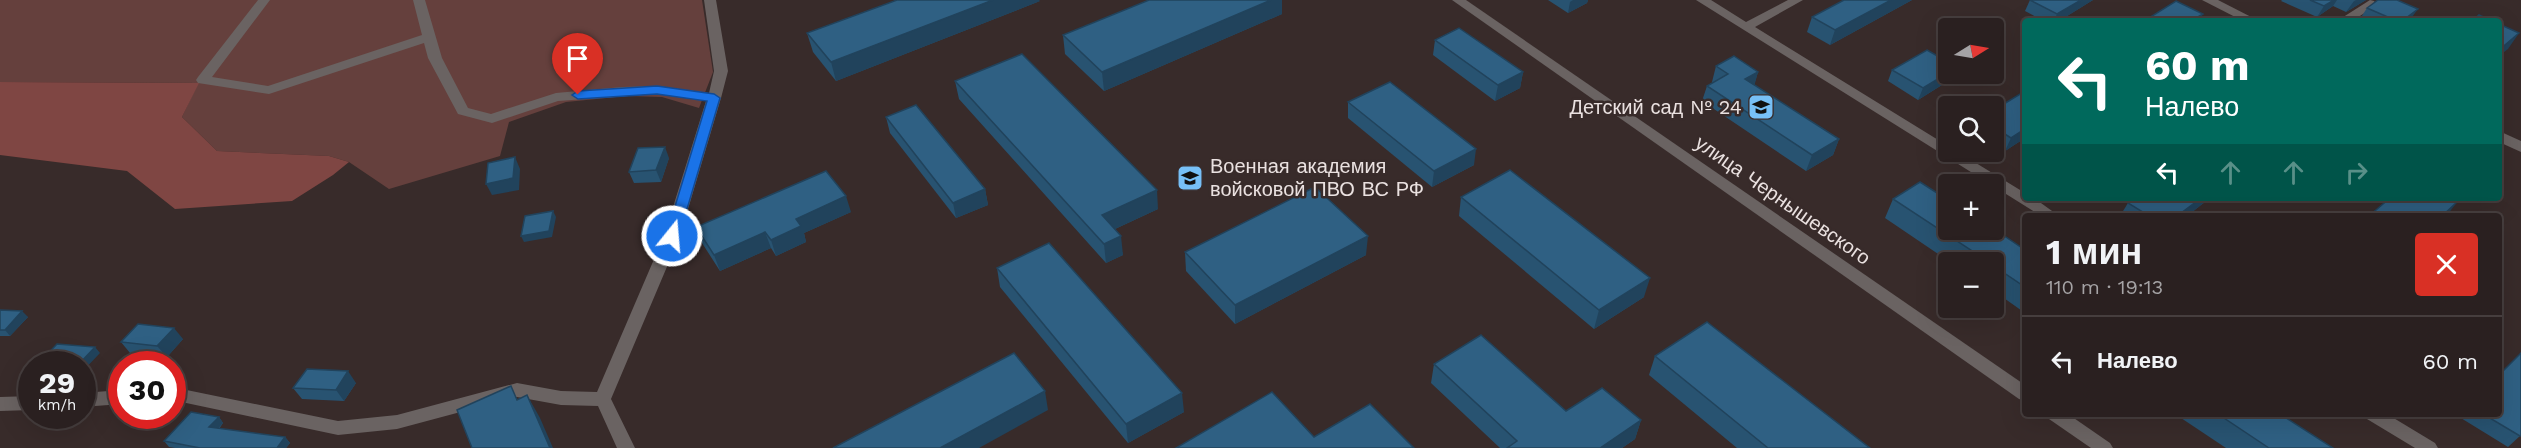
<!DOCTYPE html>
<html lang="ru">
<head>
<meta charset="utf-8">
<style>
  body { margin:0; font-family:"Work Sans",sans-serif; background:#322829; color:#f1f3f6; height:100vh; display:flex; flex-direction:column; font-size:22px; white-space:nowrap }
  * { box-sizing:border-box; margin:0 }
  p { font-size:20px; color:#a5a3a5 }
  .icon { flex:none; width:33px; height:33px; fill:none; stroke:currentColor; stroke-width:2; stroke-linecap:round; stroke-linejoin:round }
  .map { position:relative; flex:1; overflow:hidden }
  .side { position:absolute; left:2022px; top:213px; width:480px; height:204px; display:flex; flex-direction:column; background:#2a2020; border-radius:6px; box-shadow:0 6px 24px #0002,0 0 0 2px #463e3e }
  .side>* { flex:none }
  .banner { position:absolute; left:2022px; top:18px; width:480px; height:183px; border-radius:6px; box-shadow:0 6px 24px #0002,0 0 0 2px #463e3e; background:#00695c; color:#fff; overflow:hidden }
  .needle { width:39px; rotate:79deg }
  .controls { position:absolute; left:1938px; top:18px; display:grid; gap:12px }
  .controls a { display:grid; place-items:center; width:66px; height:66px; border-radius:6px; background:#2a2020; box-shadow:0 6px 24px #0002,0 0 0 2px #463e3e; font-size:30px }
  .speed { position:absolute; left:18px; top:351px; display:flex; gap:12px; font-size:30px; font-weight:700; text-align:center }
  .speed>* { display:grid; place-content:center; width:78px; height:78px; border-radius:50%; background:#2a2020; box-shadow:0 6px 24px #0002,0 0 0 2px #463e3e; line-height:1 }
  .speed small { font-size:15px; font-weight:400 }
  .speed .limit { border:9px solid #d22; background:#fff; color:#111 }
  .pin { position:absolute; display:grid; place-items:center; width:51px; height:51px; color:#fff; margin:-62px -26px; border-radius:50% 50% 50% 0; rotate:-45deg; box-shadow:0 0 6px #0007 }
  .pin .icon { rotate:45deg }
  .me { position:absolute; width:66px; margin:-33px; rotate:17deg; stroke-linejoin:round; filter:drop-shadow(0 0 4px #0008) }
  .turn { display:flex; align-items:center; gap:21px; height:126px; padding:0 24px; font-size:27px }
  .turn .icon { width:78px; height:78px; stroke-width:2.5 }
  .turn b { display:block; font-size:42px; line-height:51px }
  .lanes { display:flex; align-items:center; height:57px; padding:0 24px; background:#0003; justify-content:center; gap:30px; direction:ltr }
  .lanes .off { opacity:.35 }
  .round { display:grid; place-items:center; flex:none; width:63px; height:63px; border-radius:6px; background:#322829 }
  .headline { display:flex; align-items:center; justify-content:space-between; height:102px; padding:0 24px }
  h1 { font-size:36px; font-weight:700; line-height:45px }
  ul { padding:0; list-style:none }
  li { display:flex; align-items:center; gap:18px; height:90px; padding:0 24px; border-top:2px solid #463e3e }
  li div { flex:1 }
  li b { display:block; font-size:22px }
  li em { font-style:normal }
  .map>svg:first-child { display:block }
</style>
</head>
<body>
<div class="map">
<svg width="2521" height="448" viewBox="0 0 2521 448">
  <rect width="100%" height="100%" fill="#382b2a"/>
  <polygon fill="#65403d" points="0,0 702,0 713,72 699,108 662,97 627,96 566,102 509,122 500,156 389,189 349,162 329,156 217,151 182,117 198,83 0,82"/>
  <polygon fill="#7f4643" points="0,82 199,83 182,117 217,151 329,156 349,162 333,175 292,201 175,209 127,171 0,155"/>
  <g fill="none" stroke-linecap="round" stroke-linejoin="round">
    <g fill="#6a6362" fill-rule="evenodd">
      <polygon points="258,0 270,0 212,77 268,86 422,35 413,0 425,0 442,58 468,108 491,114 556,93 622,87 657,86 709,93 714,71 704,0 716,0 728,71 721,98 680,236 611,399 635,448 617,448 598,406 561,405 517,397 397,429 338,435 172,400 172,387 338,421 397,415 517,383 561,391 597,392 664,236 706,101 657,94 558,101 492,123 458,114 428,58 424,43 269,94 198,83 196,80 198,77"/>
      <polygon points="1452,0 1466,0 2025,385 2025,401 2019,399"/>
      <polygon points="1696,0 1711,0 1746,22 1788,0 1803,0 1755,27 1948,146 1948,152 1958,152 2025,193 2025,198 2034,198 2059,216 2041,216"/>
      <polygon points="2202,0 2218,0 2259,21 2243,21"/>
      <polygon points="2370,0 2374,1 2376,4 2374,7 2352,21 2337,21"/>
      <polygon points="2499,131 2521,141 2521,152 2499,142"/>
      <polygon points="122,390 122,404 82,407 82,393"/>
      <polygon points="32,396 32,410 0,411 0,397"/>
      <polygon points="2046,414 2068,414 2110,443 2113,448 2091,448 2049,419"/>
      <polygon points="2364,414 2387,414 2435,443 2438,448 2415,448 2367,419"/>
    </g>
  </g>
  <g fill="#285371">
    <polygon points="1149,0 1282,0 1282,14 1104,91 1065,54 1063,35"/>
    <polygon points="1548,0 1588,0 1587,3 1568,13"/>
    <polygon points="1844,0 1912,0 1830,45 1807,32 1812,17"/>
    <polygon points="2030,0 2093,0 2059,21 2044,21 2025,11"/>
    <polygon points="2282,0 2366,0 2346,12 2333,6 2317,17 2281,1"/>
    <polygon points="1040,1 836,81 813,52 807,33"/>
    <polygon points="2367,8 2410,20 2365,21 2360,19"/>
    <polygon points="1435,40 1523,72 1520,88 1495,101 1433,55"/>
    <polygon points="1716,66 1758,72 1754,85 1839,139 1833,155 1806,171 1702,101 1707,86 1713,82 1712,82"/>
    <polygon points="1892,70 1948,74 1955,74 1953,78 1918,100 1888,81"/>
    <polygon points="955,81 1158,209 1115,229 1123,255 1106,263 959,99"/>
    <polygon points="1348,102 1474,165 1432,187 1348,118"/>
    <polygon points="1994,110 2025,138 2005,151 1994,144"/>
    <polygon points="886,117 985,189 988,205 956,218 890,133"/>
    <polygon points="669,158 661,182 634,183 629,172"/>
    <polygon points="1461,197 1644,297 1594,329 1459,216"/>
    <polygon points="2135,198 2210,198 2187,216 2120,216 2128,203"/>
    <polygon points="1893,199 2025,250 2025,313 1994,291 1994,262 1950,262 1885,218"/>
    <polygon points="851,212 804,233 806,242 776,256 771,248 720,271 702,243 696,227"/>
    <polygon points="1185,252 1366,255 1235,324 1186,271"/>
    <polygon points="997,268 1184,412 1128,443 1000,287"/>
    <polygon points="0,310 28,317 10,336 0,336"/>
    <polygon points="183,339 167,357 130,353 121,342"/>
    <polygon points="1655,356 1870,448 1737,448 1649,375"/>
    <polygon points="1434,364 1566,411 1641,420 1635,439 1622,448 1500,448 1431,383"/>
    <polygon points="356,383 344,401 302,399 293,388"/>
    <polygon points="2175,414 2280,414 2333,448 2226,448"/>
    <polygon points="2457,414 2499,414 2521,435 2508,447 2456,415"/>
    <polygon points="219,417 223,423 219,429 285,437 290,443 286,448 175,448 169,447 164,441"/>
  </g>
  <g fill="#21435c">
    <polygon points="993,0 1039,0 1040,1 836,81 831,62"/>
    <polygon points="1271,0 1282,0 1282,14 1104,91 1102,72"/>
    <polygon points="1573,0 1588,0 1587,3 1568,13 1570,2"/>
    <polygon points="1891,0 1912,0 1830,45 1835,30"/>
    <polygon points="2081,0 2093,0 2059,21 2054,21 2057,14"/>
    <polygon points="2334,0 2337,0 2333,6 2317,17 2324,6"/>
    <polygon points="2356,0 2366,0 2346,12 2354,1"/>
    <polygon points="2418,9 2409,21 2402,21"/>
    <polygon points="2203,14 2198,21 2191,21"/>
    <polygon points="2519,33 2508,49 2499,56 2499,50"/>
    <polygon points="1523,72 1520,88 1495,101 1498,85"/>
    <polygon points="1758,72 1754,87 1745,79"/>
    <polygon points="1948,73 1955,74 1953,78 1918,100 1923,88"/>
    <polygon points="2025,129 2025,138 2005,151 2011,138"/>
    <polygon points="1839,139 1833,155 1806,171 1812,155"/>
    <polygon points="665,147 669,158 661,182 656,170"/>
    <polygon points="1476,149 1474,165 1432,187 1434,171"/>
    <polygon points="515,157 520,169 519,190 492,195 486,184"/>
    <polygon points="985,189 988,205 956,218 953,203"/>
    <polygon points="1157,190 1158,209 1104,234 1102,215"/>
    <polygon points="846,196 851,212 804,233 806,242 776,256 771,240 796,219"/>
    <polygon points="2201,198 2210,198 2187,216 2177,216"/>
    <polygon points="2457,202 2448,214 2446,216 2442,216"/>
    <polygon points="553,211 556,217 552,237 524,242 521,236"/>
    <polygon points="765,232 771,248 720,271 714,255"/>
    <polygon points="1121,236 1123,255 1106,263 1104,244"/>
    <polygon points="1368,236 1366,255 1235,324 1235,305"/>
    <polygon points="1650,278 1644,297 1594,329 1599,310"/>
    <polygon points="22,311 28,317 10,336 5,330"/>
    <polygon points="174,328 183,339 167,357 157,346"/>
    <polygon points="95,347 100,353 82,372 82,364 79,364"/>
    <polygon points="348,371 356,383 344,401 336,390"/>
    <polygon points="1045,391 1048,410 979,448 940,448"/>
    <polygon points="1182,393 1184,412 1128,443 1126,424"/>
    <polygon points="527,395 540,418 553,448 550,448"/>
    <polygon points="219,417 223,423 214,433 209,427"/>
    <polygon points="1641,420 1635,439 1622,448 1600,448"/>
    <polygon points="285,437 290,443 286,448 277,448"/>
  </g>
  <g fill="#2f6083" stroke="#21435c" stroke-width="1.5">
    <polygon points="897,0 993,0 831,62 807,33"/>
    <polygon points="1149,0 1271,0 1102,72 1063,35"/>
    <polygon points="1844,0 1891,0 1835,30 1812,17"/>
    <polygon points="2030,0 2081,0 2057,14"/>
    <polygon points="2310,0 2334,0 2324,6"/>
    <polygon points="2378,0 2397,0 2418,9 2402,21 2397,21 2367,8"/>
    <polygon points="2176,1 2203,14 2191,21 2144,21"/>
    <polygon points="2479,15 2492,21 2472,21"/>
    <polygon points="2499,24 2519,33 2499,50"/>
    <polygon points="1459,28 1523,72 1498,85 1435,40"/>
    <polygon points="1927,50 1948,62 1948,73 1923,88 1892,70"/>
    <polygon points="1022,54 1157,190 1102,215 1121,236 1104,244 955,81"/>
    <polygon points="1734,56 1758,72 1745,79 1839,139 1812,155 1707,86 1728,74 1716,66"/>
    <polygon points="1390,82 1476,149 1434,171 1348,102"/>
    <polygon points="2025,91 2025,129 2011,138 1994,127 1994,110"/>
    <polygon points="916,105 985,189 953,203 886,117"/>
    <polygon points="665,147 656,170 629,172 638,148"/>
    <polygon points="515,157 513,178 486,184 488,163"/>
    <polygon points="1510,170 1650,278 1599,310 1461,197"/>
    <polygon points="826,171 846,196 796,219 801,226 771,240 765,232 714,255 696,227"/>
    <polygon points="1920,182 1948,200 1948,230 1994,229 2025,250 2025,287 1994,266 1994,262 1989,262 1893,199"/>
    <polygon points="1315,187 1368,236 1235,305 1185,252"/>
    <polygon points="2135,198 2201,198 2177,216 2149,216 2128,203"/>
    <polygon points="2390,198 2458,198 2455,201 2457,202 2442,216 2369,216"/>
    <polygon points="553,211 549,231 521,236 525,216"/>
    <polygon points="1049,243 1182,393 1126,424 997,268"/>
    <polygon points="0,310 22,311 5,330 0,330"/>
    <polygon points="1707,322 1870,448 1768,448 1655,356"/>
    <polygon points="138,324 174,328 157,346 121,342"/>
    <polygon points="1481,335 1566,411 1602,388 1641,420 1600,448 1507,448 1517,441 1434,364"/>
    <polygon points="57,344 95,347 79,364 38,364"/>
    <polygon points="1014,353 1045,391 940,448 833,448"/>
    <polygon points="2521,353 2521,435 2520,436 2483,414 2499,414 2499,372 2501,373"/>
    <polygon points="307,369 348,371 336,390 293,388"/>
    <polygon points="511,386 517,400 527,395 550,448 472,448 457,410"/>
    <polygon points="1272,392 1314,437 1370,404 1414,448 1176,448"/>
    <polygon points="191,412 219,417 209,427 285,437 277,448 200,448 164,441"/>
    <polygon points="2218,414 2280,414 2333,448 2269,448"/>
  </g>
  <polygon fill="#1a73e8" stroke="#114b97" stroke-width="1.5" points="657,86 714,94 720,98 679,236 672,241 666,236 707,101 657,94 578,99 572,95 578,91"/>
  <defs>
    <g id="school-square" transform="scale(1.35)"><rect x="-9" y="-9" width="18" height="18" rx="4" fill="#77c0f7" stroke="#382b2a"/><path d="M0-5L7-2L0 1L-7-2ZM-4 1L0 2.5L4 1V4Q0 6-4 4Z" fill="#111"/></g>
    <g id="university-square" transform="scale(1.35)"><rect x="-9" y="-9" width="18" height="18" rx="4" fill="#77c0f7" stroke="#382b2a"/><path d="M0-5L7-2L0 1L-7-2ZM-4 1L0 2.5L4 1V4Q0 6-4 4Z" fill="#111"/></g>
  </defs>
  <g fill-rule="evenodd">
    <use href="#school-square" x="1761" y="107"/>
    <use href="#university-square" x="1190" y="178"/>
  </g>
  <g text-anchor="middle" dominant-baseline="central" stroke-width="5" stroke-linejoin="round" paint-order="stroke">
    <g font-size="20" fill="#eae1e0" stroke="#382b2a" text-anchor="end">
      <text x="1742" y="107">Детский сад № 24</text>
      <text x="1210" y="166" text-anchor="start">Военная академия<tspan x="1210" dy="23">войсковой ПВО ВС РФ</tspan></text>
    </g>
    <g font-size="20" fill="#eae1e0" stroke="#382b2a">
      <text transform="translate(1783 200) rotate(35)">улица Чернышевского</text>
    </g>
  </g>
</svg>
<div class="controls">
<a><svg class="needle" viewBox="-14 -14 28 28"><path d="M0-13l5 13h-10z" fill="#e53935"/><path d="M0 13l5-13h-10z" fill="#a5a3a5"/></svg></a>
<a><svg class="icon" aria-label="search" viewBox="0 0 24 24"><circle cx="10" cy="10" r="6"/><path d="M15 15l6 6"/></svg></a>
<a>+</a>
<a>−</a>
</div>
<div class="speed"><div>29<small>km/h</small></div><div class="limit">30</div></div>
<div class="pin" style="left:578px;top:95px;background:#d93025"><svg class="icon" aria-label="arrive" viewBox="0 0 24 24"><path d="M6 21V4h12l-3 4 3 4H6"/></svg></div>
<svg class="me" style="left:672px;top:236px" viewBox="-20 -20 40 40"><circle r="17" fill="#1a73e8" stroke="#fff" stroke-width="3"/><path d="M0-11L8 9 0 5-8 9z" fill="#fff"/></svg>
<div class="banner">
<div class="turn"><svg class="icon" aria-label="left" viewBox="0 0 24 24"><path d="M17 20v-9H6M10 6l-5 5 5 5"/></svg><div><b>60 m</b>Налево</div></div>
<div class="lanes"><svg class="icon" aria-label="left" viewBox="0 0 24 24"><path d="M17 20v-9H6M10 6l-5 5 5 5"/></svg><svg class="icon off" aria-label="ahead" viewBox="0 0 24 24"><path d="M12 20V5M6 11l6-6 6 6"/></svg><svg class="icon off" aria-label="ahead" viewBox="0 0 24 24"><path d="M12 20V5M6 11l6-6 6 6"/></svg><svg class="icon off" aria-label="right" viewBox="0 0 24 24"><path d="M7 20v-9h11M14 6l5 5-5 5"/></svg></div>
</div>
<section class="side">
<div class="headline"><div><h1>1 мин</h1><p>110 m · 19:13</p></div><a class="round" style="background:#d93025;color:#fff"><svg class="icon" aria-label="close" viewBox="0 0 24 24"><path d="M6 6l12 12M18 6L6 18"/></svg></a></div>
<ul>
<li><svg class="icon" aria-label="left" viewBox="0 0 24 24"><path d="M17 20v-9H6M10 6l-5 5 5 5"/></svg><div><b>Налево</b></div><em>60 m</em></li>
</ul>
</section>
</div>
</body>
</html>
